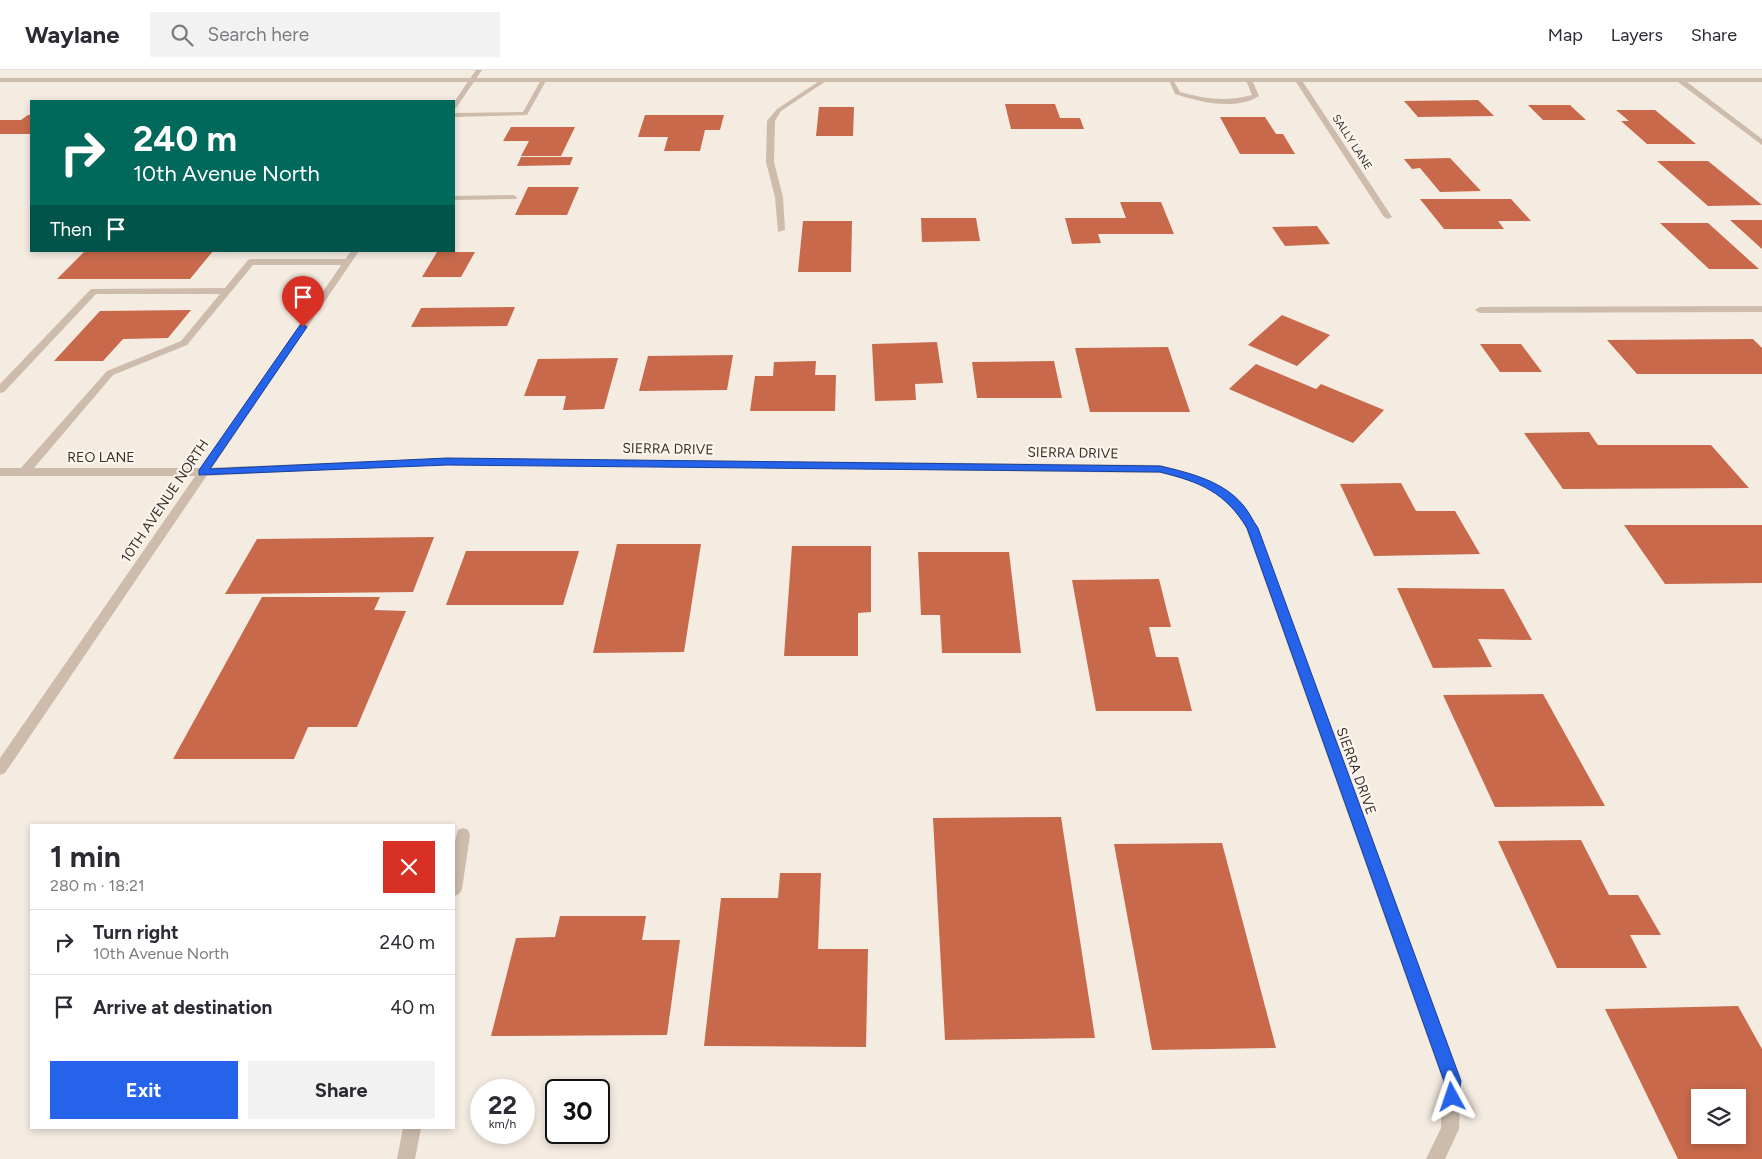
<!DOCTYPE html>
<html lang="en">
<head>
<meta charset="utf-8">
<style>
  body { margin:0; font-family:Figtree,sans-serif; background:#f2f2f3; color:#2b2b33; height:100vh; display:flex; flex-direction:column; font-size:19px; white-space:nowrap }
  * { box-sizing:border-box; margin:0 }
  p { font-size:16px; color:#7c7c81 }
  .icon { flex:none; width:28px; height:28px; fill:none; stroke:currentColor; stroke-width:2; stroke-linecap:round; stroke-linejoin:round }
  .map { position:relative; flex:1; overflow:hidden }
  .details { position:absolute; left:30px; top:754px; width:425px; height:305px; display:flex; flex-direction:column; background:#fff; border-radius:0px; box-shadow:0 2px 8px #0003 }
  .details>* { flex:none }
  .hud { position:absolute; left:30px; top:30px; width:425px; height:152px; border-radius:0px; box-shadow:0 2px 8px #0003; background:#00695c; color:#fff; overflow:hidden }
  .controls { position:absolute; left:1691px; top:1019px; display:grid; gap:10px }
  .controls a { display:grid; place-items:center; width:55px; height:55px; border-radius:0px; background:#fff; box-shadow:0 2px 8px #0003; font-size:25px }
  .speed { position:absolute; left:470px; top:1009px; display:flex; gap:10px; font-size:25px; font-weight:700; text-align:center }
  .speed>* { display:grid; place-content:center; width:65px; height:65px; border-radius:50%; background:#fff; box-shadow:0 2px 8px #0003; line-height:1 }
  .speed small { font-size:12px; font-weight:400 }
  .speed .limit { border:2px solid #111; border-radius:8px; background:#fff; color:#111 }
  .pin { position:absolute; display:grid; place-items:center; width:42px; height:42px; color:#fff; margin:-51px -21px; border-radius:50% 50% 50% 0; rotate:-45deg; box-shadow:0 0 5px #0007 }
  .pin .icon { rotate:45deg }
  .me { position:absolute; width:55px; margin:-28px; rotate:355deg; stroke-linejoin:round; filter:drop-shadow(0 0 4px #0008) }
  .turn { display:flex; align-items:center; gap:18px; height:105px; padding:0 20px; font-size:22px }
  .turn .icon { width:65px; height:65px; stroke-width:2.5 }
  .turn b { display:block; font-size:35px; line-height:42px }
  .then { display:flex; align-items:center; height:48px; padding:0 20px; background:#0003; gap:10px; font-size:19px }
  .round { display:grid; place-items:center; flex:none; width:52px; height:52px; border-radius:0px; background:#f2f2f3 }
  .summary { display:flex; align-items:center; justify-content:space-between; height:85px; padding:0 20px }
  h1 { font-size:30px; font-weight:700; line-height:38px }
  .button { display:flex; gap:10px; margin-top:auto; padding:10px 20px }
  .button a { flex:1; height:58px; border-radius:0px; background:#2563eb; color:#fff; font-size:20px; font-weight:700; line-height:58px; text-align:center }
  .button a+a { background:#f2f2f3; color:#2b2b33 }
  ul { padding:0; list-style:none }
  li { display:flex; align-items:center; gap:15px; height:65px; padding:0 20px; border-top:1px solid #e1e1e2 }
  li div { flex:1 }
  li b { display:block; font-size:19px }
  li em { font-style:normal }
  header { display:flex; align-items:center; gap:30px; box-sizing:border-box; height:70px; padding:0 25px; background:#fff; border-bottom:1px solid #e1e1e2 }
  header strong { font-size:24px }
  nav { display:flex; gap:28px; margin-inline-start:auto; font-size:18px }
  .search { width:350px; height:45px; background:#f2f2f3; display:flex; align-items:center; gap:12px; box-sizing:border-box; padding:0 18px; border-radius:0px; color:#7c7c81; font-size:19px }
  .map>svg:first-child { display:block }
</style>
</head>
<body>
<header>
<strong>Waylane</strong>
<div class="search"><svg class="icon" aria-label="search" viewBox="0 0 24 24"><circle cx="10" cy="10" r="6"/><path d="M15 15l6 6"/></svg>Search here</div>
<nav><a>Map</a><a>Layers</a><a>Share</a></nav>
</header>
<div class="map">
<svg width="1762" height="1089" viewBox="0 0 1762 1089">
  <rect width="100%" height="100%" fill="#f4ebe1"/>
  <g fill="#c8694b" fill-rule="evenodd">
    <polygon points="1478,30 1494,46 1418,47 1404,31"/>
    <polygon points="1005,34 1055,34 1060,48 1080,48 1084,59 1011,59"/>
    <polygon points="1528,35 1570,35 1586,50 1543,50"/>
    <polygon points="819,37 854,37 853,66 816,66"/>
    <polygon points="1616,40 1655,40 1696,74 1647,74 1621,51 1629,51"/>
    <polygon points="28,45 31,45 31,64 0,64 0,50 21,50"/>
    <polygon points="645,45 724,45 720,60 705,60 700,81 664,81 668,67 638,67"/>
    <polygon points="1220,47 1265,47 1276,64 1283,64 1295,84 1240,84"/>
    <polygon points="511,57 575,57 561,86 521,86 529,71 503,71"/>
    <polygon points="521,87 573,87 570,95 517,96"/>
    <polygon points="1450,88 1481,121 1440,122 1420,98 1412,99 1404,89"/>
    <polygon points="1657,91 1708,91 1762,135 1708,136"/>
    <polygon points="528,117 579,117 567,145 515,145"/>
    <polygon points="1420,129 1511,129 1531,151 1498,151 1504,159 1444,159"/>
    <polygon points="1120,132 1161,132 1174,164 1098,164 1101,173 1072,174 1065,148 1126,148"/>
    <polygon points="921,148 976,148 980,171 922,172"/>
    <polygon points="1730,150 1762,150 1762,179"/>
    <polygon points="803,151 852,151 851,202 798,202"/>
    <polygon points="1660,153 1708,153 1759,199 1709,199"/>
    <polygon points="1317,156 1330,174 1285,176 1272,157"/>
    <polygon points="85,181 213,181 190,209 57,209"/>
    <polygon points="437,182 475,182 461,207 422,207"/>
    <polygon points="515,237 507,256 411,257 421,238"/>
    <polygon points="191,240 168,268 123,269 103,291 54,291 100,241"/>
    <polygon points="1282,245 1330,265 1297,296 1248,275"/>
    <polygon points="1753,269 1762,278 1762,304 1637,304 1607,270"/>
    <polygon points="937,272 943,313 915,314 916,330 875,331 872,274"/>
    <polygon points="1480,274 1521,274 1542,302 1500,302"/>
    <polygon points="1168,277 1190,342 1090,342 1075,278"/>
    <polygon points="733,285 727,320 639,321 648,286"/>
    <polygon points="618,288 604,339 563,340 566,326 524,326 538,289"/>
    <polygon points="816,291 815,305 836,305 835,341 750,341 755,306 773,306 774,292"/>
    <polygon points="1054,291 1062,328 977,328 972,292"/>
    <polygon points="1256,294 1316,319 1321,314 1384,340 1353,373 1229,319"/>
    <polygon points="1589,362 1598,375 1711,375 1749,418 1563,419 1524,363"/>
    <polygon points="1401,413 1416,441 1455,441 1480,484 1374,486 1340,414"/>
    <polygon points="1624,455 1762,455 1762,513 1665,514"/>
    <polygon points="434,467 413,522 225,524 257,469"/>
    <polygon points="617,474 701,474 684,582 593,583"/>
    <polygon points="792,476 871,476 871,542 858,543 858,586 784,586"/>
    <polygon points="466,481 579,481 563,535 446,535"/>
    <polygon points="918,482 1009,482 1021,583 942,583 940,545 921,545"/>
    <polygon points="1159,509 1171,557 1149,557 1156,587 1178,587 1192,641 1096,641 1072,510"/>
    <polygon points="1397,518 1504,519 1532,570 1478,569 1492,597 1433,598"/>
    <polygon points="262,527 380,527 374,540 406,541 357,657 308,657 294,689 173,689"/>
    <polygon points="1543,624 1605,736 1495,737 1443,625"/>
    <polygon points="1061,747 1095,968 945,970 933,748"/>
    <polygon points="1581,770 1609,825 1638,825 1661,865 1630,865 1647,898 1557,898 1498,771"/>
    <polygon points="1222,773 1276,978 1152,980 1114,774"/>
    <polygon points="780,803 821,803 818,879 868,879 866,977 704,976 721,828 778,828"/>
    <polygon points="560,846 646,846 642,870 680,870 667,965 491,966 516,868 555,867"/>
    <path d="M1738 936 1762 979V1089H1678L1605 939ZM1700 1028H1738V1065H1700Z"/>
  </g>
  <g fill="none" stroke-linecap="round" stroke-linejoin="round">
    <g fill="#cdbbac" fill-rule="evenodd">
      <polygon points="542,8 547,9 527,45 454,47 454,43 523,42"/>
      <polygon points="824,8 829,9 781,41 775,51 774,92 783,127 785,160 778,162 775,127 766,92 767,51 777,39"/>
      <path d="M1168 8H1172L1180 22C1204 29 1227 32 1252 25L1246 10 1249 8 1252 10 1259 26C1236 41 1199 32 1175 24Z"/>
      <polygon points="513,125 517,127 516,129 454,130 454,126"/>
      <polygon points="251,189 347,189 351,192 347,195 253,195 187,275 113,305 28,405 20,405 19,402 20,399 107,301 181,271 220,224 96,224 4,322 0,323 0,314 91,219 225,218 248,190"/>
      <polygon points="1762,236 1762,242 1480,243 1475,240 1480,237"/>
      <polygon points="463,758 468,760 470,765 462,819 459,824 454,826 454,775 458,760"/>
      <polygon points="403,1058 421,1058 415,1089 397,1089"/>
    </g>
    <g fill="#cdbbac" fill-rule="evenodd">
      <polygon points="0,8 1762,8 1762,12 1687,12 1762,69 1762,75 1678,12 1303,12 1392,147 1388,149 1384,147 1296,12 0,12"/>
      <path d="M447 388 1160 395C1190 403 1222 410 1243 435 1249 442 1253 450 1258 458L1461 1011 1459 1059 1445 1089H1426L1441 1058 1443 1011 1246 458C1224 420 1201 413 1160 403L447 394 203 406H0V398H203Z"/>
    </g>
    <g fill="#cdbbac" fill-rule="evenodd">
      <polygon points="476,0 482,0 456,38 454,39 454,32"/>
      <polygon points="351,181 359,181 5,703 0,705 0,688"/>
    </g>
  </g>
  <path fill="#2563eb" stroke="#184099" d="M303 254 307 257 210 399 447 388 1160 396C1190 403 1223 411 1243 435 1249 442 1253 451 1258 458L1461 1011 1457 1032 1452 1035 1446 1032 1443 1027 1444 1011 1247 458C1225 422 1200 412 1160 402L447 395 199 405V400L300 255Z"/>
  <g text-anchor="middle" dominant-baseline="central" stroke-width="4.5" stroke-linejoin="round" paint-order="stroke">
    <g font-size="11" fill="#3b302b" stroke="#fbf5ee">
      <text transform="translate(1352 72) rotate(57)">SALLY LANE</text>
    </g>
    <g font-size="14" fill="#3b302b" stroke="#fbf5ee">
      <text transform="translate(668 379) rotate(1)">SIERRA DRIVE</text>
      <text transform="translate(1073 383) rotate(1)">SIERRA DRIVE</text>
      <text x="101" y="387">REO LANE</text>
      <text transform="translate(165 431) rotate(-56)">10TH AVENUE NORTH</text>
      <text transform="translate(1356 701) rotate(70)">SIERRA DRIVE</text>
    </g>
  </g>
</svg>
<div class="controls">
<a><svg class="icon" aria-label="layers" viewBox="0 0 24 24"><path d="M12 4l9 5-9 5-9-5zM3 14l9 5 9-5"/></svg></a>
</div>
<div class="speed"><div>22<small>km/h</small></div><div class="limit">30</div></div>
<div class="pin" style="left:303px;top:257px;background:#d93025"><svg class="icon" aria-label="arrive" viewBox="0 0 24 24"><path d="M6 21V4h12l-3 4 3 4H6"/></svg></div>
<svg class="me" style="left:1452px;top:1027px" viewBox="-20 -20 40 40"><path d="M0-17L14 15 0 8-14 15z" fill="#2563eb" stroke="#fff" stroke-width="4"/></svg>
<div class="hud">
<div class="turn"><svg class="icon" aria-label="right" viewBox="0 0 24 24"><path d="M7 20v-9h11M14 6l5 5-5 5"/></svg><div><b>240 m</b>10th Avenue North</div></div>
<div class="then">Then<svg class="icon" aria-label="arrive" viewBox="0 0 24 24"><path d="M6 21V4h12l-3 4 3 4H6"/></svg></div>
</div>
<section class="details">
<div class="summary"><div><h1>1 min</h1><p>280 m · 18:21</p></div><a class="round" style="background:#d93025;color:#fff"><svg class="icon" aria-label="close" viewBox="0 0 24 24"><path d="M6 6l12 12M18 6L6 18"/></svg></a></div>
<ul>
<li><svg class="icon" aria-label="right" viewBox="0 0 24 24"><path d="M7 20v-9h11M14 6l5 5-5 5"/></svg><div><b>Turn right</b><p>10th Avenue North</p></div><em>240 m</em></li>
<li><svg class="icon" aria-label="arrive" viewBox="0 0 24 24"><path d="M6 21V4h12l-3 4 3 4H6"/></svg><div><b>Arrive at destination</b></div><em>40 m</em></li>
</ul>
<div class="button"><a>Exit</a><a>Share</a></div>
</section>
</div>
</body>
</html>
